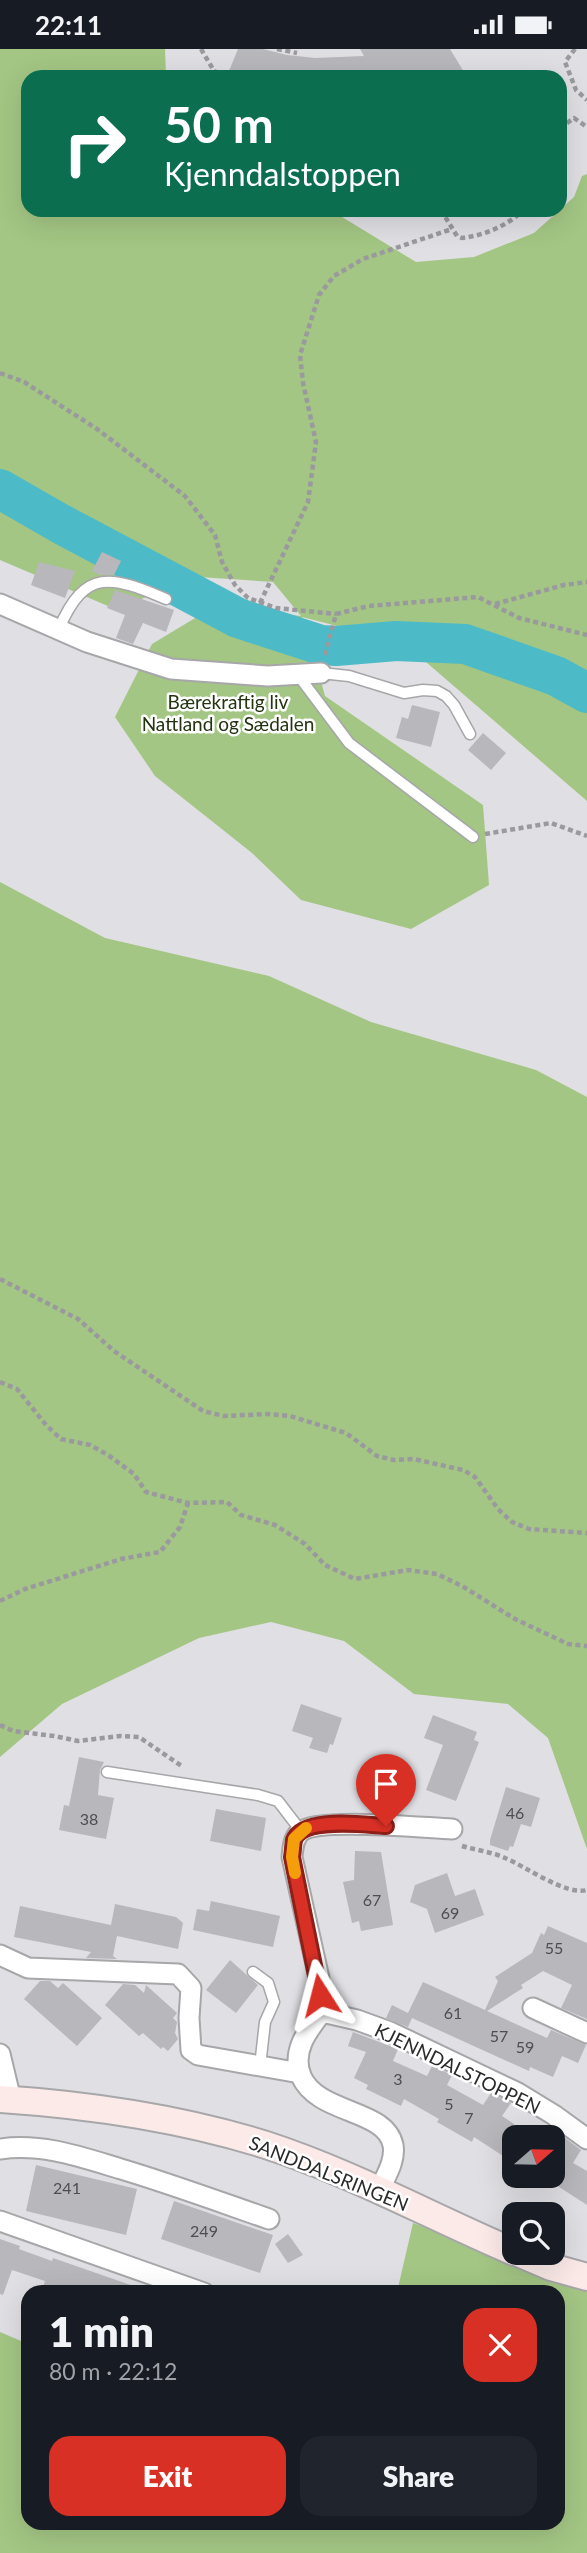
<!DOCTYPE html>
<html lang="en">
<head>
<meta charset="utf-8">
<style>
  body { margin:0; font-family:Lato,sans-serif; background:#20242c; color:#f1f3f6; height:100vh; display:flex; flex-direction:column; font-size:26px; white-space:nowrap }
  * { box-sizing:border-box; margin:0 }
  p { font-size:23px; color:#9ea1a6 }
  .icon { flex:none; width:38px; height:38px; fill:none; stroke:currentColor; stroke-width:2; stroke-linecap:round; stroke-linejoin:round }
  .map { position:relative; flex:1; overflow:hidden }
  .drawer { position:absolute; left:21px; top:2236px; width:544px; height:245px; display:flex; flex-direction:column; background:#171b24; border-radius:21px; box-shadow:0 7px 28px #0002 }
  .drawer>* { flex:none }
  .guide { position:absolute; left:21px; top:21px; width:546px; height:147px; border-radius:21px; box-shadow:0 7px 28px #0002; background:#0b6e4f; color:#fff; overflow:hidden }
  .needle { width:46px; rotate:70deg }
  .controls { position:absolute; left:502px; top:2076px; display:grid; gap:14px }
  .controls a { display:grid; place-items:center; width:63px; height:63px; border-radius:14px; background:#171b24; box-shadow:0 7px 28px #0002; font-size:35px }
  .pin { position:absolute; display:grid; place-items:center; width:60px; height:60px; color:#fff; margin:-72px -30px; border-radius:50% 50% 50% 0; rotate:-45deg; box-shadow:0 0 7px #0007 }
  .pin .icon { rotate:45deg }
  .me { position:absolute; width:77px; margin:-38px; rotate:351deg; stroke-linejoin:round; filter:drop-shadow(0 0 5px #0008) }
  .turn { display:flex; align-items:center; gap:24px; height:147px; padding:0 28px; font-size:32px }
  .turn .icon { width:91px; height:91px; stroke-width:2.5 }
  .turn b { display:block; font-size:49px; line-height:60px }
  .round { display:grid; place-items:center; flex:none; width:74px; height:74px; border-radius:21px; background:#20242c }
  .summary { display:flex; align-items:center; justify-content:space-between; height:119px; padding:0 28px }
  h1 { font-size:42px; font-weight:800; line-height:52px }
  .primary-button { display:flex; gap:14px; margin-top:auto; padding:14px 28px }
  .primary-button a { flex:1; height:80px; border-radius:21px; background:#d93025; color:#fff; font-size:28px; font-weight:800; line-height:80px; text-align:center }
  .primary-button a+a { background:#20242c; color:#f1f3f6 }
  .status { display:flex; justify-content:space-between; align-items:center; height:49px; padding:0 35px; background:#171b24; direction:ltr }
  .status svg { height:19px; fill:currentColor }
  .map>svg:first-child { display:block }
</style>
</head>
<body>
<div class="status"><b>22:11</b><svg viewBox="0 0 49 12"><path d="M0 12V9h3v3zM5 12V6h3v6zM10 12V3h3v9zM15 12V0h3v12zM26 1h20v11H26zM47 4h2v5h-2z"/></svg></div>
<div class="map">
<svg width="587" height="2504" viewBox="0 0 587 2504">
  <rect width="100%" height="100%" fill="#e0dfe3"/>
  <g fill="#a3c684">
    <polygon points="0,0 165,0 166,28 28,28 28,161 327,161 342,168 416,213 474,208 534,184 574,148 582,127 587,125 587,752 419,607 396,592 302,568 321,596 315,611 325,647 483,756 489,836 411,880 301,851 252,804 155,727 115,668 152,595 215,557 301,567 273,533 199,528 115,560 0,511"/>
    <polygon points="0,833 105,889 269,927 371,973 536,1021 587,1048 587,1800 548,1689 508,1655 414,1645 344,1592 271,1573 199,1589 62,1655 0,1708"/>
    <polygon points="413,2174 587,2236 587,2504 0,2504 0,2283 28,2295 28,2474 558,2474 558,2244 397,2243"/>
  </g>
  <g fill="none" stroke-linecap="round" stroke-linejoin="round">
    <polyline stroke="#4cbbc7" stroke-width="40" points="0,440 61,475 238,569 321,596 336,597 396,592 465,595 556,627 587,644"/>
  </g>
  <g fill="#b8b7bb">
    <polygon points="238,0 263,0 287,6 315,9 364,7 360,0 450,0 467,28 243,28 229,22"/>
    <polygon points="102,503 121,512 114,526 100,526 92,522"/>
    <polygon points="39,513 75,522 65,549 31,536"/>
    <polygon points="115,541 174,561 166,583 143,574 133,595 116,589 125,566 107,559"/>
    <polygon points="412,656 440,663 431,698 396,689 402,668 408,670"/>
    <polygon points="483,684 506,704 491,721 468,701"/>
    <polygon points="301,1655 342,1669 333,1696 330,1695 327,1704 309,1699 313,1689 292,1682"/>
    <polygon points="433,1666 477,1683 474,1691 479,1693 456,1752 426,1741 443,1696 424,1689"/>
    <polygon points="79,1708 104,1713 100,1721 98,1746 114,1749 106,1790 59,1781 64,1756 69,1757"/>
    <polygon points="506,1738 540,1749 531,1778 521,1775 513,1798 510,1797 508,1802 490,1796 490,1791"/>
    <polygon points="216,1760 266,1769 261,1802 210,1792"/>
    <polygon points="355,1802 381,1803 393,1876 361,1882 359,1872 352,1874 343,1833 354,1831"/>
    <polygon points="447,1824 455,1847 475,1840 484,1866 435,1884 427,1860 410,1853 415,1836"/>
    <polygon points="211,1852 280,1867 273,1898 193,1881 197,1860 209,1862"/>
    <polygon points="115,1855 176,1868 183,1874 178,1900 117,1887 113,1907 117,1910 86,1909 91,1903 14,1888 20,1857 111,1876"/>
    <polygon points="548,1877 587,1894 587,1970 561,1959 572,1936 543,1922 521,1936 523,1939 487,1962 547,1989 551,1981 586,1996 578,2014 562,2007 553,2028 530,2018 529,2022 412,1969 408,1978 386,1969 392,1956 408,1964 423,1933 485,1961 498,1932 495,1928 532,1904 541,1884 544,1886"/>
    <polygon points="230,1911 258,1936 236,1964 206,1941"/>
    <polygon points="40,1932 50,1932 58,1939 63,1934 102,1969 77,1997 24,1950"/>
    <polygon points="123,1935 135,1936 144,1944 146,1936 177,1964 173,1969 177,1973 175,1984 178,1990 168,2002 163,1998 161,2000 143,1984 139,1987 105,1956"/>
    <polygon points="353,1983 398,2000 393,2012 427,2027 432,2017 452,2026 447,2036 483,2056 491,2044 511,2054 502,2067 514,2075 514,2114 474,2088 472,2093 437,2073 439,2070 404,2050 401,2057 366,2040 368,2036 354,2029 366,2003 348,1997"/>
    <polygon points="565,2089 581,2101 573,2114 587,2122 587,2156 553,2134 553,2109"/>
    <polygon points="36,2116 137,2140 126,2186 26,2162"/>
    <polygon points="174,2152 273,2186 260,2224 161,2190"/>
    <polygon points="288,2185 303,2206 288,2214 275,2195"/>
    <polygon points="0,2190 20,2197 19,2200 52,2212 53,2209 145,2241 144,2244 41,2244 45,2232 12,2221 3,2246 0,2245"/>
  </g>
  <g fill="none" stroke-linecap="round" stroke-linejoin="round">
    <g stroke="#a7a6a9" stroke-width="13">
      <g id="service">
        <path d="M59 580C85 518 112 527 166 550"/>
        <polyline points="321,624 349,627 404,644 423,641 437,642 446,647 454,656 470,685"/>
        <polyline points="298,626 349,694 473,788"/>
        <polyline points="107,1723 258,1746 278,1752 301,1782"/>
        <polyline points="253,1923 268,1934 274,1953 265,1973 260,2017"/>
      </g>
    </g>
    <g stroke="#a7a6a9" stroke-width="23">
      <g id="minor">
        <polyline points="0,555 87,593 171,620 268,627 321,624"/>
        <polyline points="0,1906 28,1919 178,1925 191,1939 189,1969 191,2001 198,2006 300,2024"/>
        <polyline points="533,1959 587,1984"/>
        <path d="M322 1963 319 1929 292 1808C293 1799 293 1790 300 1783 318 1768 424 1779 452 1780"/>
        <polyline points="0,2005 11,2051"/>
        <path d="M0 2100C43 2094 81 2108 121 2120 171 2135 220 2153 269 2170"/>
        <path d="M379 2142C385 2128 396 2112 393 2096 385 2059 318 2066 301 2027 291 2002 308 1981 322 1963L357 1971 390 1983 518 2044 554 2066 587 2090"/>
        <polyline points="0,2172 204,2244"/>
      </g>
    </g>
    <g stroke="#a7a6a9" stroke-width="30">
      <g id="secondary">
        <path d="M0 2050C90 2056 180 2069 266 2096 352 2124 432 2168 514 2203"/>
        <polyline points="516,2203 551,2218 587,2228"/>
      </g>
    </g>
    <g stroke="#9a999d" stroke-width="4.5" stroke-dasharray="5 3.5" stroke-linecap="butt">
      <polyline points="201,0 214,22 227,28"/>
      <polyline points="277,0 297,4"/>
      <polyline points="575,0 565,13 576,41 587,51"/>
      <polyline points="560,79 574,69 587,78"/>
      <path d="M441 161 457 187 462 189C486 186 506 177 524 161"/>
      <polyline points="0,324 24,333 97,380 185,447 215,486 222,513 235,536 248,549 276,559 336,565"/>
      <polyline points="260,554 308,453 316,393 303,334 300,306 319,246 334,227 363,210 452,180"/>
      <polyline points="495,555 564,536 587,533"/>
      <polyline points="325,606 336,565 369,557 478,548 519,569 587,586"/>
      <polyline points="485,785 551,774 587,787"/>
      <polyline points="0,1230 78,1270 114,1302 203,1362 224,1367 268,1365 290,1367 346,1384 377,1407 394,1411 414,1410 463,1421 475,1428 498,1460 512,1473 529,1480 587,1484"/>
      <polyline points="0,1333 17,1340 46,1376 61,1390 90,1396 108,1406 134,1425 146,1443 188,1454 227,1453 241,1466 275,1476 305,1495 325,1516 355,1530 408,1521 437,1525 462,1537 515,1570 568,1595 587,1597"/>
      <polyline points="0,1552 25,1540 121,1510 160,1503 180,1478 188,1454"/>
      <polyline points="0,1676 13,1682 54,1687 78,1692 120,1687 139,1688 183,1718"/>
      <path d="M462 1797C476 1801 492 1803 505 1809 525 1817 566 1847 587 1841"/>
    </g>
    <use href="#service" stroke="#fff" stroke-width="10"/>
    <use href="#minor" stroke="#fff" stroke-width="19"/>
    <use href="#secondary" stroke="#fbeae8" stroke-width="26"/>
  </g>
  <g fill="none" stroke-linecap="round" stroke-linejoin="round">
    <g stroke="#8d1f18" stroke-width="18">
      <path id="route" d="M320 1946 292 1808C293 1803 293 1796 294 1791 303 1767 365 1776 386 1777"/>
    </g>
    <use href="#route" stroke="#d93025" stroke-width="12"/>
    <polyline stroke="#f59e0b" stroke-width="12" points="295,1824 292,1808 294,1790 306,1779"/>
  </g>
  <g text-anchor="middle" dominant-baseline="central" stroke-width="5" stroke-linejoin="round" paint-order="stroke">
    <g font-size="16" fill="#4e4d50">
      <text x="515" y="1763">46</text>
      <text x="89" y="1769">38</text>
      <text x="372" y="1850">67</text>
      <text x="450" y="1863">69</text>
      <text x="554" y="1898">55</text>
      <text x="453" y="1963">61</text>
      <text x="499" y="1986">57</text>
      <text x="525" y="1997">59</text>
      <text x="398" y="2029">3</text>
      <text x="449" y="2054">5</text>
      <text x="469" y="2068">7</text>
      <text x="67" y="2138">241</text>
      <text x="204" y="2181">249</text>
    </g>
    <g font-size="19" fill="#223410" stroke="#fff">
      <text x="228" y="652">Bærekraftig liv<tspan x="228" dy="22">Nattland og Sædalen</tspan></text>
    </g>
    <g font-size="19" fill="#2a2a2c" stroke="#fff">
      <text transform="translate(458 2019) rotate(26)">KJENNDALSTOPPEN</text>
      <text transform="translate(329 2124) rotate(22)">SANDDALSRINGEN</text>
    </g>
  </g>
</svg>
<div class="controls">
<a><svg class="needle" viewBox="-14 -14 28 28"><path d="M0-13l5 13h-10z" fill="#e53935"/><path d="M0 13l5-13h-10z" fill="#9ea1a6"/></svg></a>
<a><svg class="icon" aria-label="search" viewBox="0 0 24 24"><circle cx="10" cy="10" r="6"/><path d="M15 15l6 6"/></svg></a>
</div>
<div class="pin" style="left:386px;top:1777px;background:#d93025"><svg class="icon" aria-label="arrive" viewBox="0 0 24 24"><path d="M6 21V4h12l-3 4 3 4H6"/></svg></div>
<svg class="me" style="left:320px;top:1946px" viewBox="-20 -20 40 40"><path d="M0-17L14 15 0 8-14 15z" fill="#d93025" stroke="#fff" stroke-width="4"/></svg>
<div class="guide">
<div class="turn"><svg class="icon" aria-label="right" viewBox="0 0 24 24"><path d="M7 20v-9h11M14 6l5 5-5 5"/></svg><div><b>50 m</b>Kjenndalstoppen</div></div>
</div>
<section class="drawer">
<div class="summary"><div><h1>1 min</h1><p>80 m · 22:12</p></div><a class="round" style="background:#d93025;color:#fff"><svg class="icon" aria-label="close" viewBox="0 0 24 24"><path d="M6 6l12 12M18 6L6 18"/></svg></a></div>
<div class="primary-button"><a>Exit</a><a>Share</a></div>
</section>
</div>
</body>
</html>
